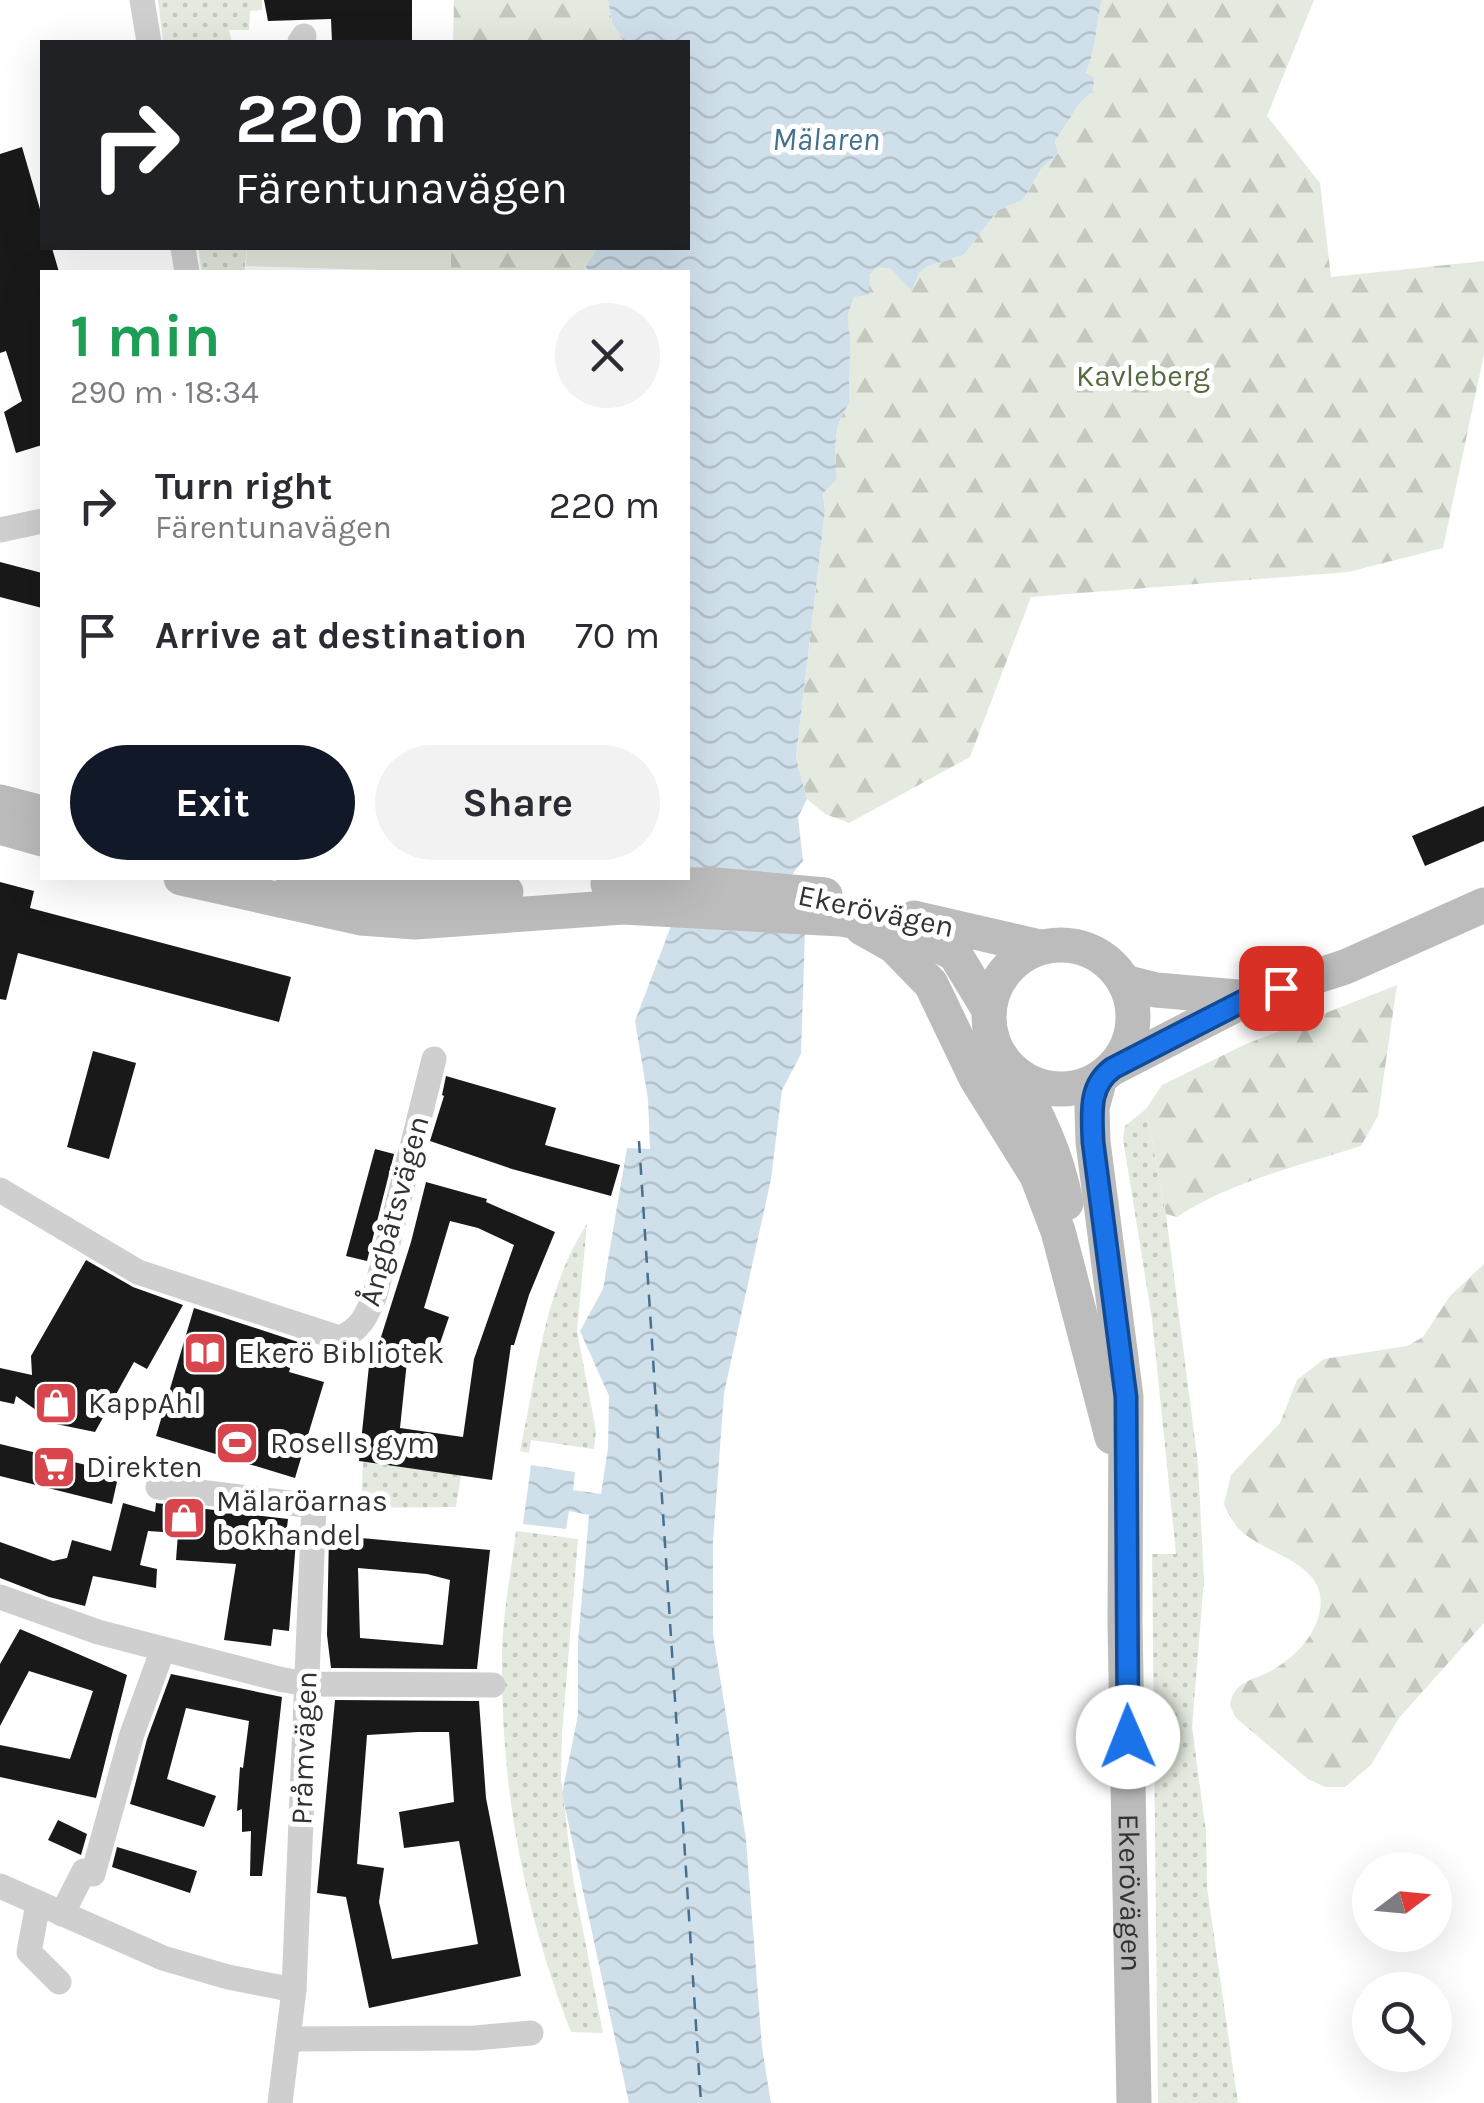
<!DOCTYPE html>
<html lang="en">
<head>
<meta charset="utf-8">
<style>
  body { margin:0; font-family:Karla,sans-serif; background:#f2f2f3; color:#2b2b33; height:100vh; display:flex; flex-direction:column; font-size:38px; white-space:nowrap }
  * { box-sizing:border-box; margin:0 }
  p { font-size:32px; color:#7c7c81 }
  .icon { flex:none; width:55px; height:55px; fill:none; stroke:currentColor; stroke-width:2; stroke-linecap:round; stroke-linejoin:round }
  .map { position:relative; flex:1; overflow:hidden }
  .side { position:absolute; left:40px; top:270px; width:650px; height:610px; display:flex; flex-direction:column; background:#fff; border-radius:0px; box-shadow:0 10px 40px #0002 }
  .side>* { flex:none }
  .banner { position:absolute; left:40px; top:40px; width:650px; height:210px; border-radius:0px; box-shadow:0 10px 40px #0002; background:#202124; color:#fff; overflow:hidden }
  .needle { width:65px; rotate:74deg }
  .tools { position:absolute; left:1352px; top:1852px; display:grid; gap:20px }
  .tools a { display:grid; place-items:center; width:100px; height:100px; border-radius:50%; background:#fff; box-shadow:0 10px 40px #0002; font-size:50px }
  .pin { position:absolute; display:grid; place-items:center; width:85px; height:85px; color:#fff; margin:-42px; border-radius:20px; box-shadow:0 5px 15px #0006 }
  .me { position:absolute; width:110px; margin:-55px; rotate:359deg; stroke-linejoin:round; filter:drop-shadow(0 0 8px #0008) }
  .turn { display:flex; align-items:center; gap:35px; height:210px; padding:0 30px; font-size:45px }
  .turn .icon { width:130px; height:130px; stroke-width:2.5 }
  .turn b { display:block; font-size:70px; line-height:85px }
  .round { display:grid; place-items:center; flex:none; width:105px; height:105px; border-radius:52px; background:#f2f2f3 }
  .overview { display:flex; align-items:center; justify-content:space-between; height:170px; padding:0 30px }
  h1 { font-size:60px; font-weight:700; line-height:75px; color:#1e9e55 }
  .action { display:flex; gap:20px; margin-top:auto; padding:20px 30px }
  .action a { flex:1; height:115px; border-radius:60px; background:#111827; color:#fff; font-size:40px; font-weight:700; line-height:115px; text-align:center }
  .action a+a { background:#f2f2f3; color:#2b2b33 }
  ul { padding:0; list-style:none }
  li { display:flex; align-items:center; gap:30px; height:130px; padding:0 30px }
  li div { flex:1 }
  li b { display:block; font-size:38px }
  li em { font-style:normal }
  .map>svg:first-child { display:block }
</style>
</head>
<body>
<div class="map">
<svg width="1484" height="2103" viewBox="0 0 1484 2103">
  <defs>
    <pattern id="grass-dots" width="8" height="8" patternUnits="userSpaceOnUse" patternTransform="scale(2.5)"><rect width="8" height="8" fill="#e4eadf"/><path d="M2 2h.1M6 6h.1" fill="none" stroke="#c4c9c0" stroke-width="1.8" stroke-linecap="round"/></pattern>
    <pattern id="forest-firs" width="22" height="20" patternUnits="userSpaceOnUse" patternTransform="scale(2.5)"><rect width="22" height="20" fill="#e4eadf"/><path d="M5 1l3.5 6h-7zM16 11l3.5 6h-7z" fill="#c4c9c0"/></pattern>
    <pattern id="water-waves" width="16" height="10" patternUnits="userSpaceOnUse" patternTransform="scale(2.5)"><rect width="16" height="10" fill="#d0e0eb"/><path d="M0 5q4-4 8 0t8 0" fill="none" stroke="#b3c1ca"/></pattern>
  </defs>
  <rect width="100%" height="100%" fill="#fff"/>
  <g fill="url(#grass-dots)">
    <polygon points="158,0 262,0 262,10 250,11 249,30 229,30 232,42 163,42"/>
    <polygon points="198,248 247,248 244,272 202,272"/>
    <polygon points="1146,1109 1166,1214 1198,1464 1204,1580 1192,1727 1206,1832 1207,1887 1238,2103 1158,2103 1152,1554 1176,1554 1152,1319 1123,1139 1125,1126"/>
    <path d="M587 1224 577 1331 596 1431 594 1449 531 1440 529 1453 520 1451C536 1378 545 1286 587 1224Z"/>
    <polygon points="363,1462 461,1475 456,1507 361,1508"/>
    <path d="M516 1531 578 1539 562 1734 561 1778 573 1879 603 2033 571 2032C524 1911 501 1790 502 1660 502 1617 511 1573 516 1531Z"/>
  </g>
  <g fill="url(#forest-firs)">
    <polygon points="454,0 608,0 612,23 624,42 453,42"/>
    <path d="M1102 0H1314L1267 116 1320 183 1331 277 1484 261V354L1443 548 1348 572 1031 597 970 757 849 823 825 814 807 799 796 758 825 511 823 492 837 479C835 453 832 424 850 403L847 368 850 343 845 319 854 296 877 267H890L912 290 919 273 928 266 964 255 998 210 1023 200 1041 169 1058 153 1055 141 1080 103 1093 91 1086 74C1097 46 1095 28 1102 0Z"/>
    <polygon points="451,248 597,248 584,272 451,272"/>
    <path d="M1397 985 1378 1116 1361 1146C1299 1166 1231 1181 1177 1217L1166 1214 1146 1109 1162 1085 1244 1045Z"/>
    <path d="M1484 1264V1623L1399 1718 1371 1765 1345 1787H1325L1308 1779 1235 1717 1230 1705C1234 1681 1251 1681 1269 1672 1292 1660 1313 1639 1319 1615 1332 1564 1270 1557 1241 1531 1234 1525 1228 1513 1224 1504L1231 1475 1280 1423 1297 1380 1324 1359 1407 1346 1423 1337 1450 1296Z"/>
  </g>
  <polygon fill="#e4eadf" points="247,248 451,248 451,272 246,266"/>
  <path fill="url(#water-waves)" d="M608 0H1102C1095 28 1097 46 1086 73L1094 78 1093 91 1080 103 1055 141 1058 153 1041 169 1023 200 998 210 964 255 928 266 919 273 912 291 890 268 877 267 870 275 869 295 854 297C843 324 850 319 850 345 850 365 848 383 850 403 832 424 835 453 837 479L823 493 825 511 796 758 807 799 798 817 803 861 774 897 805 932 801 1054 782 1090 771 1179 724 1393 713 1542V1634L746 1839 762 2047 771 2103H629L562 1794 578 1715V1642L589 1515 569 1511 566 1529 523 1524 531 1465 575 1472 573 1490 601 1494 608 1448 609 1396 580 1331 603 1289 627 1148 650 1149 648 1099 635 1021 688 881V272H588L586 267 597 248H688V42H624L612 23Z"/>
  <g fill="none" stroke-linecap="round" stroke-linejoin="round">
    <polyline stroke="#45708e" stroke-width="2.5" stroke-dasharray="12 10" stroke-linecap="butt" points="639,1141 701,2103"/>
  </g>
  <g fill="#191919" fill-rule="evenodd">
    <polygon points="264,0 412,0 412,42 332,42 331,19 268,21"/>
    <polygon points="22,147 42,216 42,248 52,248 59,272 42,272 42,445 16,453 4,412 22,401 6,351 0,353 0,154"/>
    <polygon points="0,562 42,573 42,608 0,597"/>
    <polygon points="1484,806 1484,841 1425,866 1412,836"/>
    <polygon points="0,882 34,891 30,908 291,977 279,1022 18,953 6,1000 0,999"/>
    <polygon points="93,1051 136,1063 109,1159 67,1147"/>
    <polygon points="446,1076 556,1108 545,1145 620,1165 611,1196 512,1169 430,1141 444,1096 442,1095"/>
    <polygon points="375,1149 394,1154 367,1261 346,1256"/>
    <path d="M426 1182 487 1199 486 1202 555 1232 529 1295 514 1345H511L492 1480 359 1461 370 1356H375L411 1242ZM450 1221 478 1228 514 1245 474 1359 463 1437 400 1428 409 1342 437 1352 449 1317 424 1308Z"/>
    <polygon points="86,1260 133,1287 183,1305 147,1369 134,1362 95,1432 56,1424 16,1396 14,1404 0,1401 0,1368 32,1375 31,1356"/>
    <polygon points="194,1308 298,1342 289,1372 324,1382 295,1478 156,1436"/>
    <polygon points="0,1444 119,1473 112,1504 0,1476"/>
    <polygon points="123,1503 155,1512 156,1503 288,1519 287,1527 297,1528 289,1631 273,1629 271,1646 224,1640 236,1564 176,1560 178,1533 148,1531 140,1565 157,1569 156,1588 93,1576 85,1606 49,1597 0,1578 0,1542 53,1561 67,1558 72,1540 111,1551"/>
    <path d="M329 1535 490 1550 477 1669 331 1668 327 1635ZM358 1568 427 1574 450 1580 443 1645 360 1638Z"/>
    <polygon points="20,1629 127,1675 96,1798 0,1777 0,1745 70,1759 93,1691 29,1671 0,1726 0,1664"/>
    <polygon points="171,1674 282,1697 262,1876 250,1876 251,1831 242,1832 242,1809 237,1811 240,1767 243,1768 249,1721 186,1708 167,1779 216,1796 204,1827 130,1804 147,1739"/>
    <path d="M335 1700 479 1701 486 1798 521 1976 369 2008 346 1897 317 1893ZM418 1732H449L454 1802 399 1812 404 1848 459 1841 478 1944 392 1959 379 1902 384 1868 357 1864 367 1735Z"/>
    <polygon points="58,1820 87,1834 81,1855 48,1840"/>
    <polygon points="117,1847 197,1871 190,1893 112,1867"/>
  </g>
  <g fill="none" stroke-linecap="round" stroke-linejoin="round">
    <g stroke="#cfcfcf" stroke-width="25">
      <polyline points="142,0 149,42"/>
      <polyline points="300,42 304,36"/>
      <polyline points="183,248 187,272"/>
      <polyline points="0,530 42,521"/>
      <path d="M0 1190 138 1272 339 1338C360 1331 367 1315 375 1295L434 1059"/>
      <polyline points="158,1487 314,1506 294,1990 280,2103"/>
      <polyline points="0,1597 98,1632 279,1679 306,1684 493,1685"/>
      <polyline points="93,1874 132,1734 163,1649"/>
      <polyline points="0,1886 163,1958 228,1977 294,1990"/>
      <polyline points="38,1904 29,1952 59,1982"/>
      <polyline points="62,1914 84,1871"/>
      <polyline points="288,2039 475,2038 531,2033"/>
    </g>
    <g stroke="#bcbcbc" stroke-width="35">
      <polyline points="0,802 42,813"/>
      <polyline points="0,827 42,839"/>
      <polyline points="181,878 361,918 415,922 623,907 841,919 911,931 955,954 989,1010"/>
      <polyline points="293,878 359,894 506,892"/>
      <polyline points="608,884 716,885 825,895"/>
      <polyline points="914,918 1040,947"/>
      <polyline points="862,928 894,946 931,984 976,1078 1037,1176 1058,1231 1112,1437"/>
      <circle cx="1061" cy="1017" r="72"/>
      <polyline points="1124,982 1156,990 1249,998"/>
      <polyline points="1113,1068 1249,998 1345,967 1484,905"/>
      <path d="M1012 1071C1037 1113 1057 1154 1066 1203"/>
      <path id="s1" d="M1100 1078 1092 1108 1093 1142 1126 1397 1125 1624 1134 2103"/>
    </g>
  </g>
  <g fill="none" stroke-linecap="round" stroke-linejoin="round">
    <g stroke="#114b97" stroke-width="25">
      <path id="route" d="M1128 1737 1126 1397 1093 1142C1092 1113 1088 1086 1113 1068L1249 998 1281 988"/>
    </g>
    <use href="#route" stroke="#1a73e8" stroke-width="18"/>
  </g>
  <defs>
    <g id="library-square" transform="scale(2.25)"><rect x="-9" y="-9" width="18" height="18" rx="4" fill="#d8454c" stroke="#fff"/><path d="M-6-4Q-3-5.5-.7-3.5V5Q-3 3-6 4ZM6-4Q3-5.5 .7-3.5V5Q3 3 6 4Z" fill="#fff"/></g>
    <g id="shop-square" transform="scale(2.25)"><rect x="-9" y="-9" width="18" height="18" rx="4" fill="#d8454c" stroke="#fff"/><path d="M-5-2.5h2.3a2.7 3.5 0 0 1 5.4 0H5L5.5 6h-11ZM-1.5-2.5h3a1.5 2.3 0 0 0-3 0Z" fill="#fff"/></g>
    <g id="stadium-square" transform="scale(2.25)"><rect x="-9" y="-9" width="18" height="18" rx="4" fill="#d8454c" stroke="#fff"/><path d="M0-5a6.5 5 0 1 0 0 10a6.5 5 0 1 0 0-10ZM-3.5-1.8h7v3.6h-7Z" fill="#fff"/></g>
    <g id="supermarket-square" transform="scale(2.25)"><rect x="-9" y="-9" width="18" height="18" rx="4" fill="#d8454c" stroke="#fff"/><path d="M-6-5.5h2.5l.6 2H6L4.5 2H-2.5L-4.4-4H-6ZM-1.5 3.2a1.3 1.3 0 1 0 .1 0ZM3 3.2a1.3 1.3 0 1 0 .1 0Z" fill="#fff"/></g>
  </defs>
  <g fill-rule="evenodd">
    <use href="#library-square" x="205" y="1353"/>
    <use href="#shop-square" x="56" y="1403"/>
    <use href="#stadium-square" x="237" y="1443"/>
    <use href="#supermarket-square" x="54" y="1467"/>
    <use href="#shop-square" x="184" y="1518"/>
  </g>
  <g text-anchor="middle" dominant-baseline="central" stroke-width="10" stroke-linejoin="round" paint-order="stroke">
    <g font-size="30" fill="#546b42" stroke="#fff">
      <text x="1143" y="376">Kavleberg</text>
    </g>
    <g font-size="30" fill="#323232" stroke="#fff">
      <text transform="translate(876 911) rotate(12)">Ekerövägen</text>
      <text transform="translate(394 1211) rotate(-75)">Ångbåtsvägen</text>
      <text transform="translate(304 1748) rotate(-88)">Pråmvägen</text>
      <text stroke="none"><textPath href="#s1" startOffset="818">Ekerövägen</textPath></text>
    </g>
    <g font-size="30" fill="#323232" stroke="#fff" text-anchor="start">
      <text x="238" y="1353">Ekerö Bibliotek</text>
      <text x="88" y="1403">KappAhl</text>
      <text x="270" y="1443">Rosells gym</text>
      <text x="86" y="1467">Direkten</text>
      <text x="216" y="1501">Mälaröarnas<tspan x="216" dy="34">bokhandel</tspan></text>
    </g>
    <g font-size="32" font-style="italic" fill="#45708e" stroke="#fff">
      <text x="826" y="139">Mälaren</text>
    </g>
  </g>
</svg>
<div class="tools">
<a><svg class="needle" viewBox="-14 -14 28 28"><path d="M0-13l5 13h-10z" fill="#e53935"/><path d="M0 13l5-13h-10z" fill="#7c7c81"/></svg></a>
<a><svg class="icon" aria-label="search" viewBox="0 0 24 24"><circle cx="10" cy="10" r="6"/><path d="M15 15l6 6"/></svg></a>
</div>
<div class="pin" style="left:1281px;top:988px;background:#d93025"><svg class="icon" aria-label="arrive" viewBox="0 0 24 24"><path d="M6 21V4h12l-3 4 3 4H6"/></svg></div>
<svg class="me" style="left:1128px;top:1737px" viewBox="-20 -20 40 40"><circle r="19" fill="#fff"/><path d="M0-13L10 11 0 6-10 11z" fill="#1a73e8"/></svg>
<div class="banner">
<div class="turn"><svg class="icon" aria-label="right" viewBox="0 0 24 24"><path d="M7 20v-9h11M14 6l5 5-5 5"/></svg><div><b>220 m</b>Färentunavägen</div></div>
</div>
<section class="side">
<div class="overview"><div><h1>1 min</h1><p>290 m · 18:34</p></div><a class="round"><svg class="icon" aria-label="close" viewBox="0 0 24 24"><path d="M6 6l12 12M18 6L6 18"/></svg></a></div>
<ul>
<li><svg class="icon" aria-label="right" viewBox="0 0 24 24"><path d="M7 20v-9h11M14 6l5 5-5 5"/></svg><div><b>Turn right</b><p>Färentunavägen</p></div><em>220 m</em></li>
<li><svg class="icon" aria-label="arrive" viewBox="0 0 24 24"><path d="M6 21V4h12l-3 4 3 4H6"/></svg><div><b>Arrive at destination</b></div><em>70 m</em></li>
</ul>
<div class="action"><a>Exit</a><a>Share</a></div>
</section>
</div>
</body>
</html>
